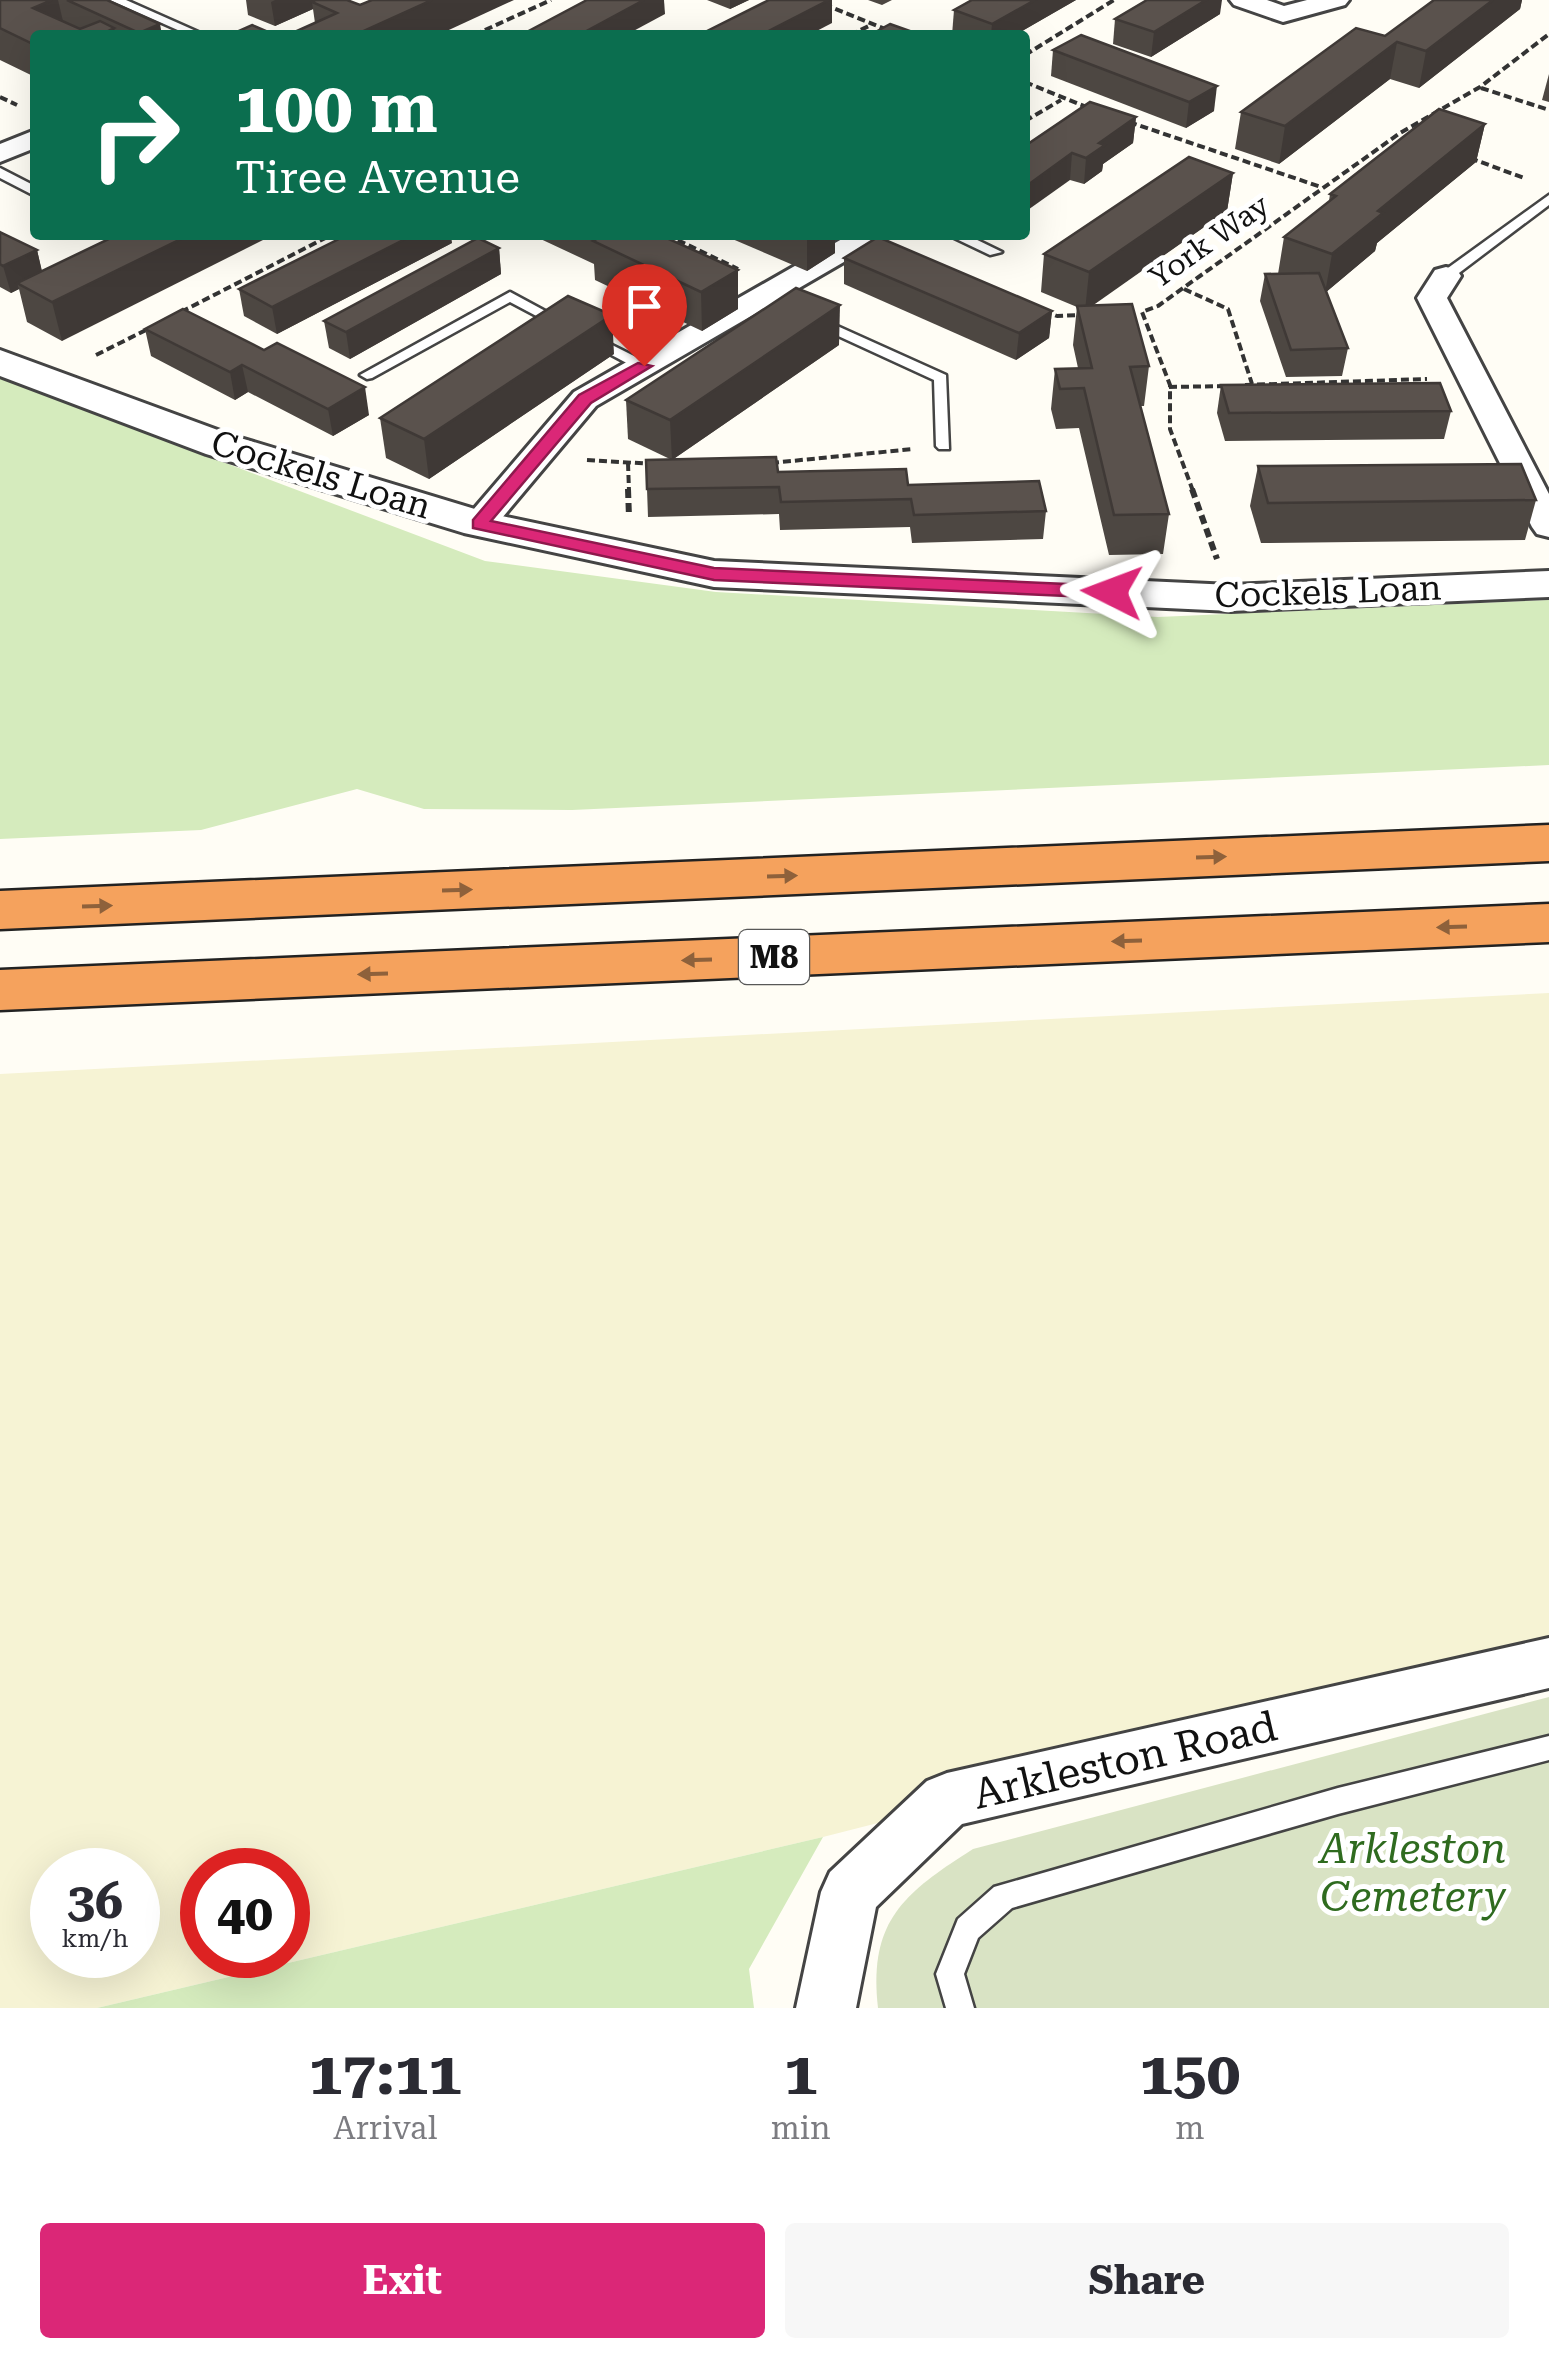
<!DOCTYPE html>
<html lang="en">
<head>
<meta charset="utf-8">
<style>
  body { margin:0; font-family:"Roboto Serif",serif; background:#f7f7f7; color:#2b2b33; height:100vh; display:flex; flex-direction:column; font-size:38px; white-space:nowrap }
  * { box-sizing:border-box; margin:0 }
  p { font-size:32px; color:#7c7c81 }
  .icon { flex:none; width:55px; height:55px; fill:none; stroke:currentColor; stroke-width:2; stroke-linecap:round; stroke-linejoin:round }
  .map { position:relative; height:2008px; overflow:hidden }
  .panel { display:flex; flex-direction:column; background:#fff; flex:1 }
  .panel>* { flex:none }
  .banner { position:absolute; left:30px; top:30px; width:1000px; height:210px; border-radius:10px; box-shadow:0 10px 40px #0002; background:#0b6e4f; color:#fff; overflow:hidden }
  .speed { position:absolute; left:30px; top:1848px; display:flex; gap:20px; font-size:50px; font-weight:700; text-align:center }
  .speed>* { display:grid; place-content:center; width:130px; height:130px; border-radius:50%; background:#fff; box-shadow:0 10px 40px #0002; line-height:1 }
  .speed small { font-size:25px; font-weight:400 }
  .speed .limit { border:15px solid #d22; background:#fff; color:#111 }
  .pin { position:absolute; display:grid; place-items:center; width:85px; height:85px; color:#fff; margin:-102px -42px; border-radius:50% 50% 50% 0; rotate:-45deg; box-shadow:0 0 10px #0007 }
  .pin .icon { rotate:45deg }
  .me { position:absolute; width:110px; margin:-55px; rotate:273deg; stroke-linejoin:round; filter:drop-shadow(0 0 8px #0008) }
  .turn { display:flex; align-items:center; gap:35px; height:210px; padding:0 40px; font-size:45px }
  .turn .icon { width:130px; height:130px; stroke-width:2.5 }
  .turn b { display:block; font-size:70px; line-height:85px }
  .eta { display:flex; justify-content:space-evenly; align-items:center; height:170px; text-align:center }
  .eta b { font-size:60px; font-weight:700; line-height:70px }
  .primary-button { display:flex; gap:20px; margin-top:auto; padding:20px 40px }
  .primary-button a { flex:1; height:115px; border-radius:10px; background:#db2777; color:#fff; font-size:40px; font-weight:700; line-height:115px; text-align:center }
  .primary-button a+a { background:#f7f7f7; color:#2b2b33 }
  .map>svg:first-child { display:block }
</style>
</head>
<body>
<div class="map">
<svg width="1549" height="2008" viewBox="0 0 1549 2008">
  <rect width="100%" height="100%" fill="#fffdf5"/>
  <path fill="#f6f3d4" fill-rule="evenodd" d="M1549 993V1652L823 1837 97 2008H0V1074ZM52 1870H138V1955H52ZM202 1870H288V1955H202Z"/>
  <g fill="#d5ebbd">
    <polygon points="0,378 485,561 716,592 1158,617 1549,600 1549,765 572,810 424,809 357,789 201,830 0,839"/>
    <polygon points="823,1837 749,1969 754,2008 97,2008"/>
  </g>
  <path fill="#d9e3c4" d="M1549 1697V2008H878C868 1921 904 1893 973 1849Z"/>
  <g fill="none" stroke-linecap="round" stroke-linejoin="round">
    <g stroke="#444" stroke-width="5">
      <g id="service">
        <polygon points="110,0 126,0 205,35 189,35"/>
        <polygon points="0,168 35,186 35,196 0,178"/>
        <polygon points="1549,195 1549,205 1451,279 1441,279 1441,273"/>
        <polygon points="948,235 967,235 1002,252 990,255"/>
        <polygon points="510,292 573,326 561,329 510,302 372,378 367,379 360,375"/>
        <polygon points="815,316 946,375 949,449 939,449 936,446 934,380 810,323 810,317"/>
        <polygon points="592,335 648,363 650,366 648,369 638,369 587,342 587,336"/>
        <polygon points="1549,1736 1549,1760 1338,1814 1012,1908 978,1938 964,1974 974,2008 946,2008 936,1974 958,1919 994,1887 1338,1788"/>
      </g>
    </g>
    <g stroke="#444" stroke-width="6">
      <g id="minor">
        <polygon points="1230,0 1267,0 1284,6 1307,0 1349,0 1345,5 1283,22 1234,5"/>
        <polygon points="35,130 35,148 0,162 0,144"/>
        <polygon points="849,235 885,235 880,241 596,406 491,531 479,534 467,531 462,524 467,517 574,392"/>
        <polygon points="1446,267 1457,270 1461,276 1447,298 1549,494 1549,537 1537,534 1532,527 1417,298 1435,270"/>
        <polygon points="1549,1638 1549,1688 962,1824 876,1907 856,2008 796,2008 821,1892 830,1872 927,1781 947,1773"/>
      </g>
    </g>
    <g stroke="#444" stroke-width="6">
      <polygon id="tertiary" points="0,350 234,436 488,513 714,561 1231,585 1549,571 1549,597 1231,611 714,587 464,533 206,454 0,376"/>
    </g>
    <g stroke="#222" stroke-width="5">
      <g id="motorway">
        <polygon points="1549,825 1549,861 0,929 0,891"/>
        <polygon points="1549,904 1549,942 0,1010 0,970"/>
      </g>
    </g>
    <g stroke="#333" stroke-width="4" stroke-dasharray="8 4" stroke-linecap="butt">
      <polyline points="813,0 900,35"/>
      <polyline points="474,35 551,0"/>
      <polyline points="850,35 871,25"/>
      <polyline points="1025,55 1114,0"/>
      <polyline points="1025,82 1089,108"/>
      <polyline points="1481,88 1549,110"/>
      <polyline points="0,97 17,105"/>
      <polyline points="1025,121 1061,100"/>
      <polyline points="1129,122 1321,187"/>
      <polyline points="1470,158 1524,178"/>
      <polyline points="667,235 738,269"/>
      <polyline points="1184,289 1228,309 1252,384"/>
      <polyline points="1044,311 1057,316 1081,315"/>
      <polyline points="181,312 331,235"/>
      <polyline points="96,355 152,327"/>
      <polyline points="1245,385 1427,379"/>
      <polyline points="1169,387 1227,386"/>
      <polyline points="587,460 654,464"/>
      <polyline points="628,463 629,491"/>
      <polyline points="771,463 913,449"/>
      <polyline points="1193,491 1170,429 1170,385 1142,312 1158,306 1400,133 1480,87 1549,34"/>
    </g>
    <g stroke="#333" stroke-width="6" stroke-dasharray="9 5" stroke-linecap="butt">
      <polyline points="628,489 629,517"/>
      <polyline points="1192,489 1217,559"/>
    </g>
    <use href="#service" fill="#fff" fill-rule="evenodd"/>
    <use href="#minor" fill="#fff" fill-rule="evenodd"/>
    <use href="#tertiary" fill="#fff" fill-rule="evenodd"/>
    <use href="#motorway" fill="#f5a25d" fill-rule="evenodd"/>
  </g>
  <g fill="#4d4742">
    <polygon points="0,0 107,0 162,35 35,35 35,77 0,60"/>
    <polygon points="246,0 347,0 360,5 315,23 313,9 275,26 248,15"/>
    <polygon points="707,0 749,0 730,9"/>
    <polygon points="868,0 892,0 882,5"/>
    <polygon points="972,0 1076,0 1015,35 952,35 954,10"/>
    <polygon points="1434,0 1522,0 1520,9 1419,88 1390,79 1279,164 1235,149 1241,112 1385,36"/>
    <polygon points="1220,14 1151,57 1113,44 1115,19"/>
    <polygon points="1053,50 1214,111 1186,128 1051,76"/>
    <polygon points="1549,74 1549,102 1542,100"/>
    <polygon points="1136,117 1133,143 1103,164 1102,171 1084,184 1070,180 1025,146"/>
    <polygon points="1485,124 1476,162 1377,243 1375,251 1326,292 1348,348 1342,376 1286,377 1260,301 1265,274 1278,274 1284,237 1329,201 1330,194"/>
    <polygon points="1233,173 1227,211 1092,305 1149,366 1144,406 1140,406 1169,514 1163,554 1109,555 1079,428 1056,429 1051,409 1055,369 1078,368 1073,345 1077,307 1041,292 1044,254"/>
    <polygon points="0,232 37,250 42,271 117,235 62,341 27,322 19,289 11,293 0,287"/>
    <polygon points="532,235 660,235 738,309 702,331 595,280 594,264"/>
    <polygon points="723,235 835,235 835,253 807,271"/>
    <polygon points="452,243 277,334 244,316 239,289"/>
    <polygon points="499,248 501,274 350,359 329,348 324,321"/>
    <polygon points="844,258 1052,311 1049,338 1016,360 844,284"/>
    <polygon points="183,309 369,415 333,436 248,392 235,400 151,356 145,329"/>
    <polygon points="839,345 672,460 628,439 626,400"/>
    <polygon points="614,354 429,479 386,458 380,418"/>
    <polygon points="1221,385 1451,411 1444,439 1225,441 1217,413"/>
    <polygon points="1258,466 1536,500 1525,540 1261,543 1250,506"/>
    <polygon points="778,472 908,485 1046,511 1043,539 912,543 910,527 780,530 779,514 648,517 647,489"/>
  </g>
  <g fill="#3f3936">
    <polygon points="52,0 58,0 66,34 33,8"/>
    <polygon points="275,0 333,0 312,2 313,9 275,26 271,2"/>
    <polygon points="432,0 514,0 438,35 355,35"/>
    <polygon points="644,0 664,0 665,14 626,35 579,35"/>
    <polygon points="730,0 749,0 730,9"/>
    <polygon points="829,0 832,0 832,23 809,35 761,35"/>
    <polygon points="1035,0 1076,0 1015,35 991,35 992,24"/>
    <polygon points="1206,0 1222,0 1220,14 1151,57 1154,32"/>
    <polygon points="1493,0 1522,0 1520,9 1419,88 1426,51"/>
    <polygon points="160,24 162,35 139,35 139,33"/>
    <polygon points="114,28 116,35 100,35"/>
    <polygon points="1397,42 1390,79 1279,164 1285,126"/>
    <polygon points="1217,86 1214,111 1186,128 1189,102"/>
    <polygon points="1136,117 1133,143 1103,164 1102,171 1084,184 1086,158 1099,143"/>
    <polygon points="1485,124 1476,162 1377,243 1375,251 1325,293 1332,254 1378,211"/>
    <polygon points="1072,153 1070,180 1025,212 1025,187"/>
    <polygon points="1233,173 1227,211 1085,311 1089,272"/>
    <polygon points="189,235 273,235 62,341 52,302"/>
    <polygon points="413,235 451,235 452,243 277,334 272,307"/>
    <polygon points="807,235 835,235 835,253 807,271"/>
    <polygon points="499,248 501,274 350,359 346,332"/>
    <polygon points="37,250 43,277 17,283 19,289 11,293 3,266"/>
    <polygon points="738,270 738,309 702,331 701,292"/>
    <polygon points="840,305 839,345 672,460 670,420"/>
    <polygon points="1052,311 1049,338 1016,360 1019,333"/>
    <polygon points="612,315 614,354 429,479 424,439"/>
    <polygon points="242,365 248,392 235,400 230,372"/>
    <polygon points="365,387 369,415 333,436 328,409"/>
  </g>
  <g fill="#5a524d" stroke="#3f3936" stroke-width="2.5">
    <polygon points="0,0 52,0 33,8 80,29 100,21 114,28 100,35 35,35 35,45 0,28"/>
    <polygon points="67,0 107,0 160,24 139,33"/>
    <polygon points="316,0 347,0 360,5 372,0 432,0 355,35 288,35 337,13 312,2"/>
    <polygon points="587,0 644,0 579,35 521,35"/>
    <polygon points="769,0 829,0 761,35 699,35"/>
    <polygon points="972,0 1035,0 992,24 954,10"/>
    <polygon points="1147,0 1206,0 1154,32 1115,19"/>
    <polygon points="1434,0 1493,0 1426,51 1397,42 1285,126 1241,112 1356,28 1385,36"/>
    <polygon points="890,24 921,35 870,35"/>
    <polygon points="252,25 275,35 230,35"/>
    <polygon points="1081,35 1217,86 1189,102 1053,50"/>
    <polygon points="1090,102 1136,117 1099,143 1105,145 1086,158 1072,153 1025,187 1025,146"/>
    <polygon points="1439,109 1485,124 1378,211 1383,213 1332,254 1284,237 1336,196 1330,194"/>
    <polygon points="1189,157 1233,173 1089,272 1044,254"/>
    <polygon points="0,232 37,250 3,266 0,264"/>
    <polygon points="117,235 189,235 52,302 17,283"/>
    <polygon points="347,235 413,235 272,307 239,289"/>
    <polygon points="604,235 660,235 738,270 701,292 593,241"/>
    <polygon points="878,237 1052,311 1019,333 844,258"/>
    <polygon points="478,238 499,248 346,332 324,321"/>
    <polygon points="1319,273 1348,348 1291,350 1265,274"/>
    <polygon points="796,288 840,305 670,420 626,400"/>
    <polygon points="568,296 612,315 424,439 380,418"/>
    <polygon points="1132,304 1149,366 1130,367 1169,514 1114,515 1084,388 1060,389 1055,369 1092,368 1077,306"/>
    <polygon points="183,309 264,350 277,343 365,387 328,409 242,365 230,372 145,329"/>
    <polygon points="1440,383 1451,411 1229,413 1221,385"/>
    <polygon points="776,457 778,472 906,469 908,485 1039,481 1046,511 914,515 911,499 781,502 779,487 647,489 646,460"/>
    <polygon points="1521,464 1536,500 1268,503 1258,466"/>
  </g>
  <defs><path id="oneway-solid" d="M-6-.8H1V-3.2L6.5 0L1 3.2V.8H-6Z" transform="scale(2.5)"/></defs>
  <g fill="#8e613b">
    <use href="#oneway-solid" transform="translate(1211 857) rotate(-2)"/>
    <use href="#oneway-solid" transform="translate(782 876) rotate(-2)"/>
    <use href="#oneway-solid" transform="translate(457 890) rotate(-2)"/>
    <use href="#oneway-solid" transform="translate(97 906) rotate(-2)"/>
    <use href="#oneway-solid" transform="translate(1452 927) rotate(178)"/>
    <use href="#oneway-solid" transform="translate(1127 941) rotate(178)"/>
    <use href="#oneway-solid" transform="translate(697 960) rotate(178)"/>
    <use href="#oneway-solid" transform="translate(373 974) rotate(178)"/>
  </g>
  <polygon fill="#db2777" stroke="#8e194d" stroke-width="2.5" points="638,363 652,366 591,403 491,521 714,568 1112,586 1121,592 1112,598 714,580 473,528 473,520 579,395"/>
  <g text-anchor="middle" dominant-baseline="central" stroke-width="10" stroke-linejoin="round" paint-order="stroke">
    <g font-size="30" fill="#111" stroke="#fff">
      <text transform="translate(1209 241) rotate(-35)">York Way</text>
    </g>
    <rect fill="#fff" stroke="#585858" stroke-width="2.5" x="739" y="930" width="70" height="54" rx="8"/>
    <g font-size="32" font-weight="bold" fill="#111">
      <text x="774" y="957">M8</text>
    </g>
    <g font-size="35" fill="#111" stroke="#fff">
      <text transform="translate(321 475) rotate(17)">Cockels Loan</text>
      <text transform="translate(1328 592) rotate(-2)">Cockels Loan</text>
    </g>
    <g font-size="42" fill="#111" stroke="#fff">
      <text transform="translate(1125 1760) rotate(-13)">Arkleston Road</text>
    </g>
    <g font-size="42" font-style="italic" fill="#2f6b1f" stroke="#fff">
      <text x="1413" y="1848">Arkleston<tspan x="1413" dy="48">Cemetery</tspan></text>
    </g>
  </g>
</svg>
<div class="speed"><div>36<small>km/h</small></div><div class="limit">40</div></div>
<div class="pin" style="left:644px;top:366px;background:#d93025"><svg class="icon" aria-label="arrive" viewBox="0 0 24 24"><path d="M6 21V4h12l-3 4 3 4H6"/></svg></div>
<svg class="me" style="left:1112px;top:592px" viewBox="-20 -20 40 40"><path d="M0-17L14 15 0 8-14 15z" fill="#db2777" stroke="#fff" stroke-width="4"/></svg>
<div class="banner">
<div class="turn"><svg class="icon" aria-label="right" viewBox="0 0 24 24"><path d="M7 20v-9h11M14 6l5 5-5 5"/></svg><div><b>100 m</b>Tiree Avenue</div></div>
</div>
</div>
<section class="panel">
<div class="eta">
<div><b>17:11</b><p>Arrival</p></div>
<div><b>1</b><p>min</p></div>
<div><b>150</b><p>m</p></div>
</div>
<div class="primary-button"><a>Exit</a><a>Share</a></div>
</section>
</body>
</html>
